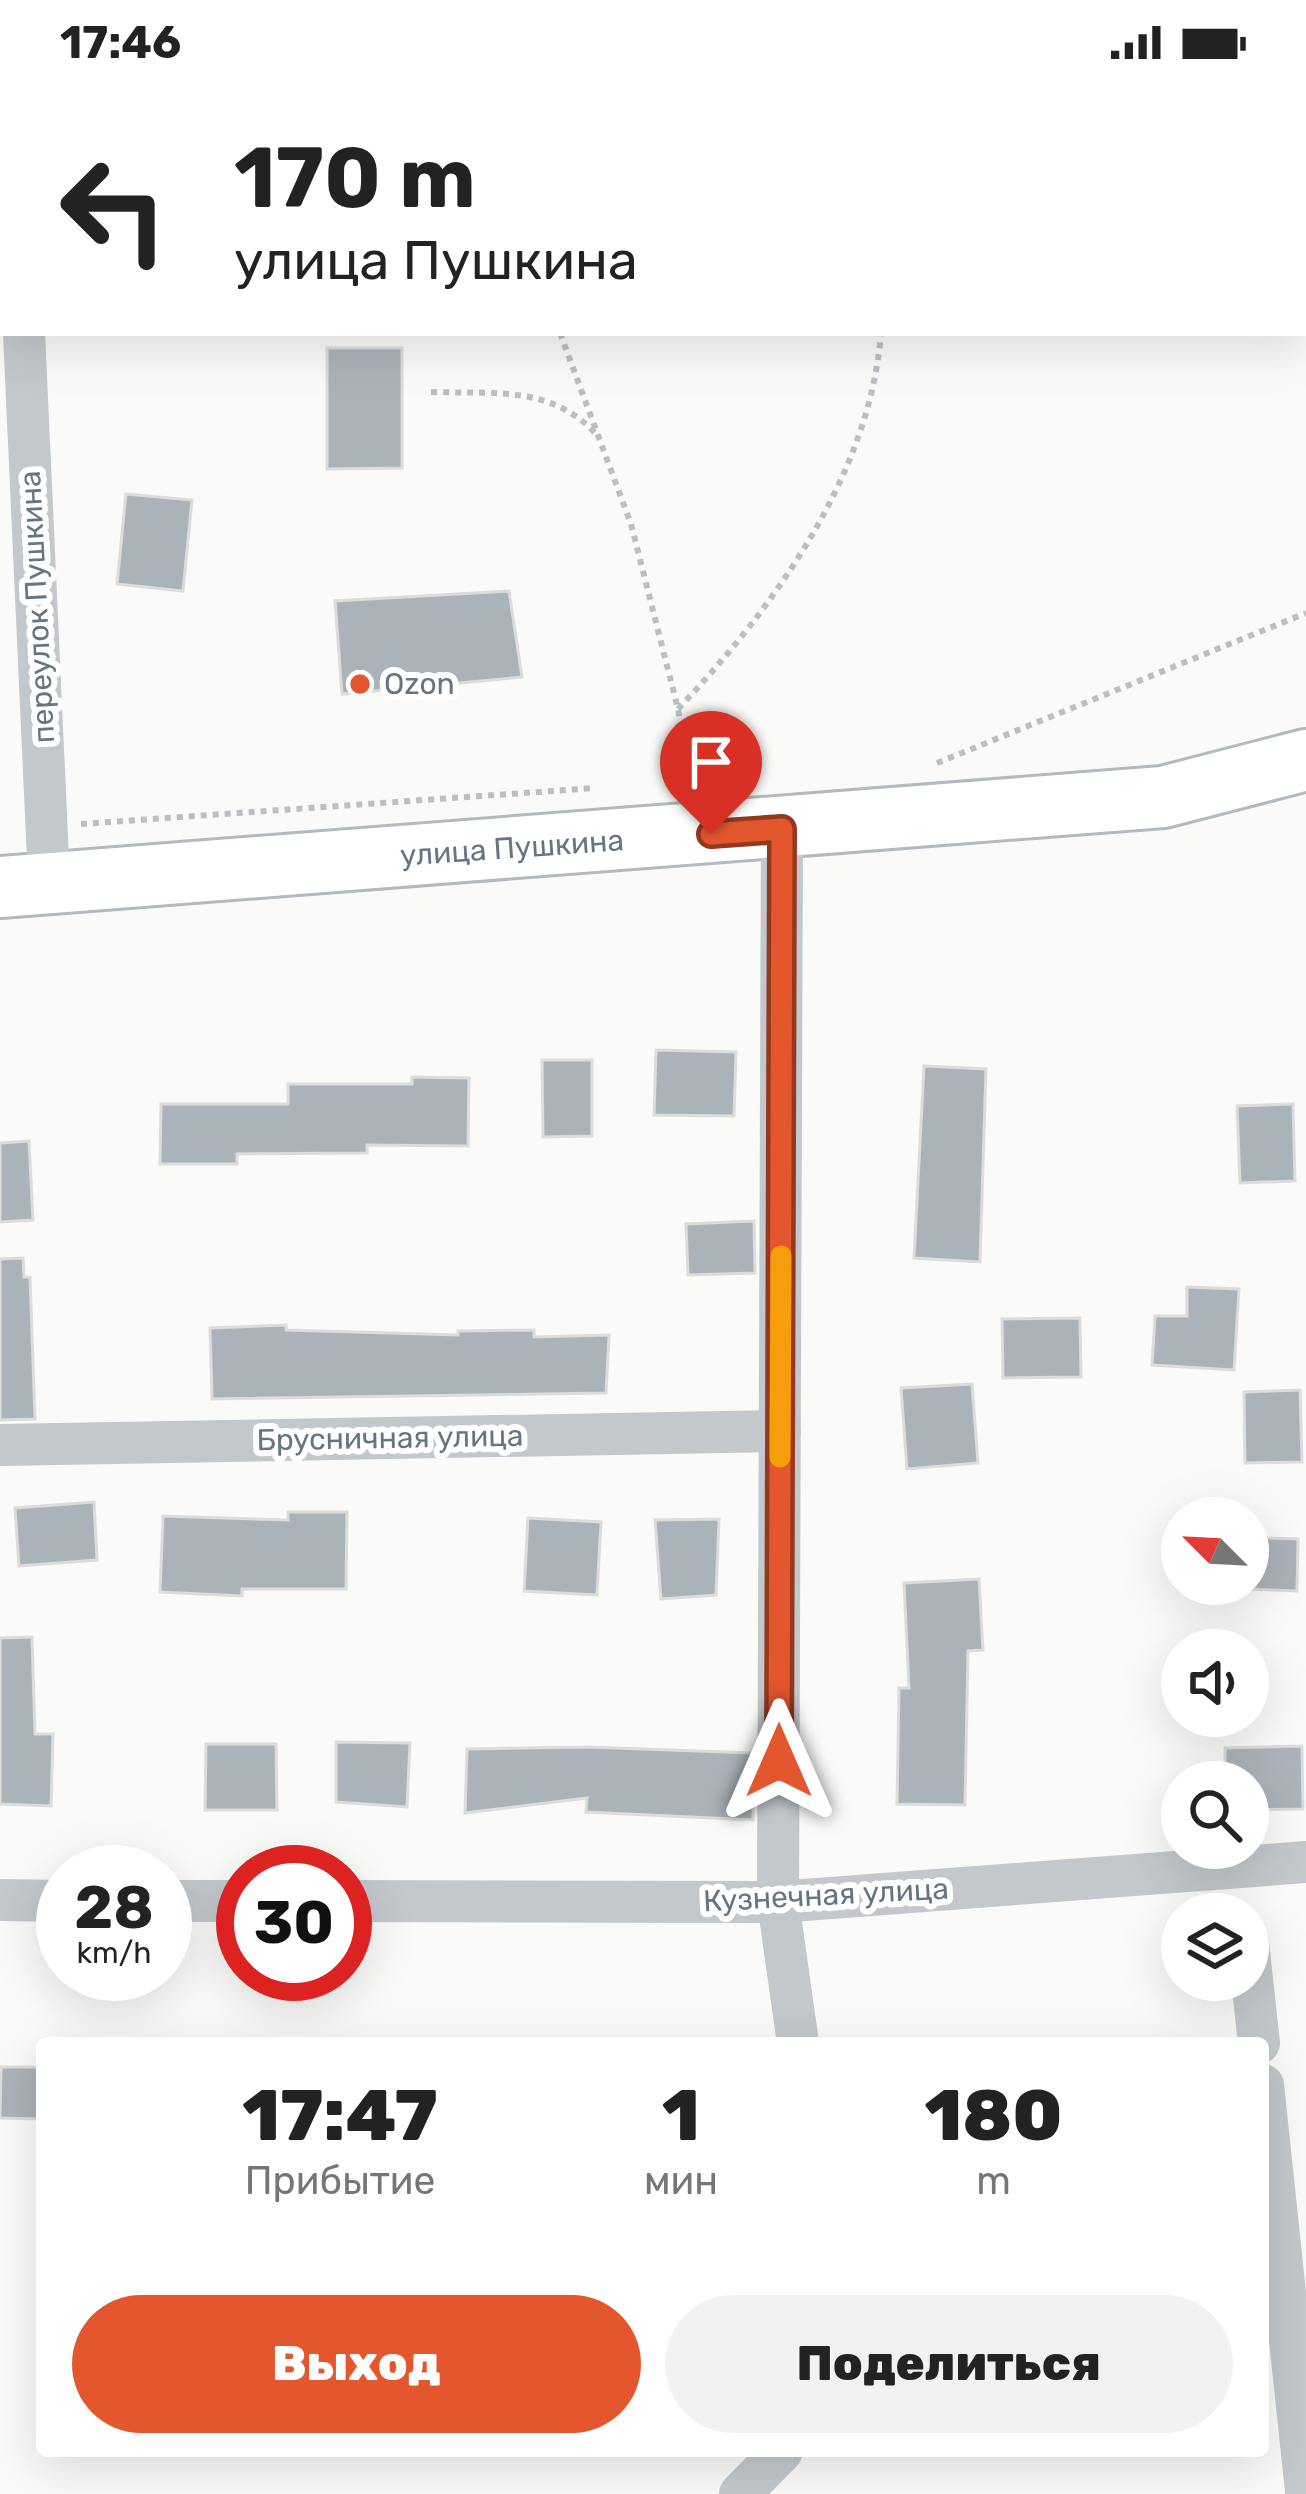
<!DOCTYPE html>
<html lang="ru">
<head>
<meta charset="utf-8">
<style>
  body { margin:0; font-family:Rubik,sans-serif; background:#f2f2f2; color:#222; height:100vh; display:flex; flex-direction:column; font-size:45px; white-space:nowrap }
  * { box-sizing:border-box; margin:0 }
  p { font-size:39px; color:#767676 }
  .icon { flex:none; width:66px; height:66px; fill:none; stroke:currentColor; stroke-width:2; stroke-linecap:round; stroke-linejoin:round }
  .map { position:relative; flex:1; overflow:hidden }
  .side { position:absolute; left:36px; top:1953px; width:1233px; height:420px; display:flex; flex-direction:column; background:#fff; border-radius:12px; box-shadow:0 12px 48px #0002 }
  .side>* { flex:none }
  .top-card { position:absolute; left:0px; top:0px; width:1308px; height:252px; box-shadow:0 12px 48px #0002; background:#fff; color:#222; overflow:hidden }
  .needle { width:78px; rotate:294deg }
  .fabs { position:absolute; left:1161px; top:1413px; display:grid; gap:24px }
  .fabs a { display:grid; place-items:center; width:108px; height:108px; border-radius:50%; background:#fff; box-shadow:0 12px 48px #0002; font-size:60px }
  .speed { position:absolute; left:36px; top:1761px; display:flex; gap:24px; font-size:60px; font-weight:700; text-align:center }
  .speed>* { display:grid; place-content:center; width:156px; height:156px; border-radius:50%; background:#fff; box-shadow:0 12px 48px #0002; line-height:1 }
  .speed small { font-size:30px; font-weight:400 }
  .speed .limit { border:18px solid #d22; background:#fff; color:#111 }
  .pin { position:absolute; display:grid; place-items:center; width:102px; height:102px; color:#fff; margin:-123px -51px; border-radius:50% 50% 50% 0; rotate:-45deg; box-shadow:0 0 12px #0007 }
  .pin .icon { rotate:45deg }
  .me { position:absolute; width:132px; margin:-66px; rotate:0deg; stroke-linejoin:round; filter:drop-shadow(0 0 9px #0008) }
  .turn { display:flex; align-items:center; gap:42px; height:252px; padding:0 36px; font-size:54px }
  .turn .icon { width:156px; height:156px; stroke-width:2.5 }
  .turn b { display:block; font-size:84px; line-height:102px }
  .eta { display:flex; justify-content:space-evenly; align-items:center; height:204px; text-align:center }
  .eta b { font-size:72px; font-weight:800; line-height:84px }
  .cta { display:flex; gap:24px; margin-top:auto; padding:24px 36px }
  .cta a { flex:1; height:138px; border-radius:72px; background:#e4572e; color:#fff; font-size:48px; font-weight:800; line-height:138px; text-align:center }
  .cta a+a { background:#f2f2f2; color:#222 }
  .status { display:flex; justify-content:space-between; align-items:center; height:84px; padding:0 60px; background:#fff; direction:ltr }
  .status svg { height:33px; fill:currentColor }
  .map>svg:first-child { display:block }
</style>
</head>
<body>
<div class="status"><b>17:46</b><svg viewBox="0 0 49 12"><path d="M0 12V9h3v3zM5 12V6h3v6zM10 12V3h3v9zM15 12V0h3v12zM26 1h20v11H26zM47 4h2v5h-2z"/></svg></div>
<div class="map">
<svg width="1306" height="2410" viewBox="0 0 1306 2410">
  <rect width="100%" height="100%" fill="#fafaf8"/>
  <g fill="#aab3b9" stroke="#dcdcda" stroke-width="3">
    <polygon points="327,264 402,264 402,384 327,385"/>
    <polygon points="126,410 192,416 183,507 117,500"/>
    <polygon points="509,507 522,593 342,610 335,517"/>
    <polygon points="656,966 736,968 734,1032 654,1031"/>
    <polygon points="542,976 592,976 592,1052 543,1053"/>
    <polygon points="924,982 986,985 980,1178 914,1174"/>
    <polygon points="412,993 469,994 468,1062 367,1061 367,1069 237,1070 237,1080 160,1080 161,1020 288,1020 288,1000 412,1000"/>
    <polygon points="1293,1020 1295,1097 1240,1099 1237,1022"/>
    <polygon points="29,1057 33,1136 0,1138 0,1059"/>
    <polygon points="754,1137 755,1189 688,1191 686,1140"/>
    <polygon points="23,1174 24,1193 30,1193 35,1335 0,1336 0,1175"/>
    <polygon points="1187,1203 1239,1205 1234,1286 1152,1281 1155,1232 1187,1232"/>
    <polygon points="1080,1234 1081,1293 1003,1294 1002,1235"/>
    <polygon points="286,1241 286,1246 458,1251 458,1247 534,1246 534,1253 609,1251 606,1309 212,1315 210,1244"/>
    <polygon points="972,1300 978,1379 907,1385 901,1304"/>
    <polygon points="1300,1306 1302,1378 1245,1379 1244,1308"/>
    <polygon points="94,1418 97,1476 19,1482 15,1424"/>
    <polygon points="288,1428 347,1428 346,1505 242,1505 242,1512 160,1508 163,1432 288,1436"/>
    <polygon points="528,1434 601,1438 597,1511 524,1507"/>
    <polygon points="719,1435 716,1511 661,1515 655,1436"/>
    <polygon points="1248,1453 1298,1455 1297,1507 1248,1505"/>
    <polygon points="979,1495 983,1566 968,1567 965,1721 897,1720 899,1604 909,1604 904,1499"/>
    <polygon points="32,1553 35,1650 53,1650 51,1722 0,1720 0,1554"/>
    <polygon points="336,1658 410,1659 407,1723 336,1718"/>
    <polygon points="206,1660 276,1660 277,1726 205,1726"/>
    <polygon points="1302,1662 1303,1725 1248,1726 1248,1698 1225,1698 1225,1664"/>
    <polygon points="588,1663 753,1669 753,1736 586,1728 587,1714 465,1729 467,1665"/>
    <polygon points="1,1983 42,1983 40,2035 0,2034"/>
  </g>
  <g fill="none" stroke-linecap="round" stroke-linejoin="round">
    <g stroke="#b3babf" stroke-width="66">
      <polyline id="secondary" points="0,803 1163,713 1306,676"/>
    </g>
    <g stroke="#bbbfc2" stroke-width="6" stroke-dasharray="6 6" stroke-linecap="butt">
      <polyline points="606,3 608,0"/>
      <polyline points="966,3 974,0"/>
      <polyline points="560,249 631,440 678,625 691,703"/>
      <path d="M431 308C493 310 551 301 596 350"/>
      <path d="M678 625C773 525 870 391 881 249"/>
      <polyline points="937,679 1306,529"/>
      <polyline points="81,740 595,704"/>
    </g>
    <g stroke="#c3c8cc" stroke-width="42">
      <polyline points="24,249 49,797"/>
      <polyline points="782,745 778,1818 798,1959"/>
      <polyline points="0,1361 780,1347"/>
      <polyline points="0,1816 63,1817"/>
      <polyline points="165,1817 243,1817"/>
      <polyline points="345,1817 778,1818 1306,1778"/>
      <polyline points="1248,1859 1259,1959"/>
      <polyline points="1263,2001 1306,2407"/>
      <polyline points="740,2410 782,2367"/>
    </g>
    <use href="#secondary" stroke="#fff" stroke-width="60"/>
  </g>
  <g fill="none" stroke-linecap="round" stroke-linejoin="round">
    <g stroke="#94391e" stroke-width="30">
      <polyline id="route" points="711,750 782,745 779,1677"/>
    </g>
    <use href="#route" stroke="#e4572e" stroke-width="21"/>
    <polyline stroke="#f59e0b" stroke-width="21" points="780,1373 781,1172"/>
  </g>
  <circle fill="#e4572e" stroke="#fff" stroke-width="4.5" cx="360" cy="600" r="12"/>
  <g text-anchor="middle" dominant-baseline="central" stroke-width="12" stroke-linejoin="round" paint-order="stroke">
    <g font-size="30" fill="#657683" stroke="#fff">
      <text transform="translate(37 523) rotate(-93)">переулок Пушкина</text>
      <text transform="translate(512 764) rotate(-4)">улица Пушкина</text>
      <text transform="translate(390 1354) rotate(-1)">Брусничная улица</text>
      <text transform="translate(826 1811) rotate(-3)">Кузнечная улица</text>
    </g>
    <g font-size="30" fill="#657683" stroke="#fff" text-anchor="start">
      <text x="384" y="600">Ozon</text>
    </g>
  </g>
</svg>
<div class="fabs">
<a><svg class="needle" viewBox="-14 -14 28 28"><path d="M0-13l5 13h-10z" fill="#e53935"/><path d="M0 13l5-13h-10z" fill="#767676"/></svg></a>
<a><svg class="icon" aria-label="sound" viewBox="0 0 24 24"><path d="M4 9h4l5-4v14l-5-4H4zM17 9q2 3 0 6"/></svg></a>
<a><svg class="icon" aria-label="search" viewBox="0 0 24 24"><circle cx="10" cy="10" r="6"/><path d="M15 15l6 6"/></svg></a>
<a><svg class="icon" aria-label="layers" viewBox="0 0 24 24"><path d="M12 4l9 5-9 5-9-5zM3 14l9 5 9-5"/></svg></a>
</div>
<div class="speed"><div>28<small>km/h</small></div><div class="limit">30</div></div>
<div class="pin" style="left:711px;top:750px;background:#d93025"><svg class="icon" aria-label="arrive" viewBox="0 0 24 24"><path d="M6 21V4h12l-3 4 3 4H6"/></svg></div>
<svg class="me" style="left:779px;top:1677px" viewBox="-20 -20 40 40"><path d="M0-17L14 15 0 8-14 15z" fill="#e4572e" stroke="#fff" stroke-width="4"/></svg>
<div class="top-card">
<div class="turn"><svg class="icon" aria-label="left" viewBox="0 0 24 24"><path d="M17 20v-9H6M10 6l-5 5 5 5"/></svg><div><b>170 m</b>улица Пушкина</div></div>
</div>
<section class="side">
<div class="eta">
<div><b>17:47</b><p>Прибытие</p></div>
<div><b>1</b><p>мин</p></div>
<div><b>180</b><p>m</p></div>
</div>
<div class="cta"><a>Выход</a><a>Поделиться</a></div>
</section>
</div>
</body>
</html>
